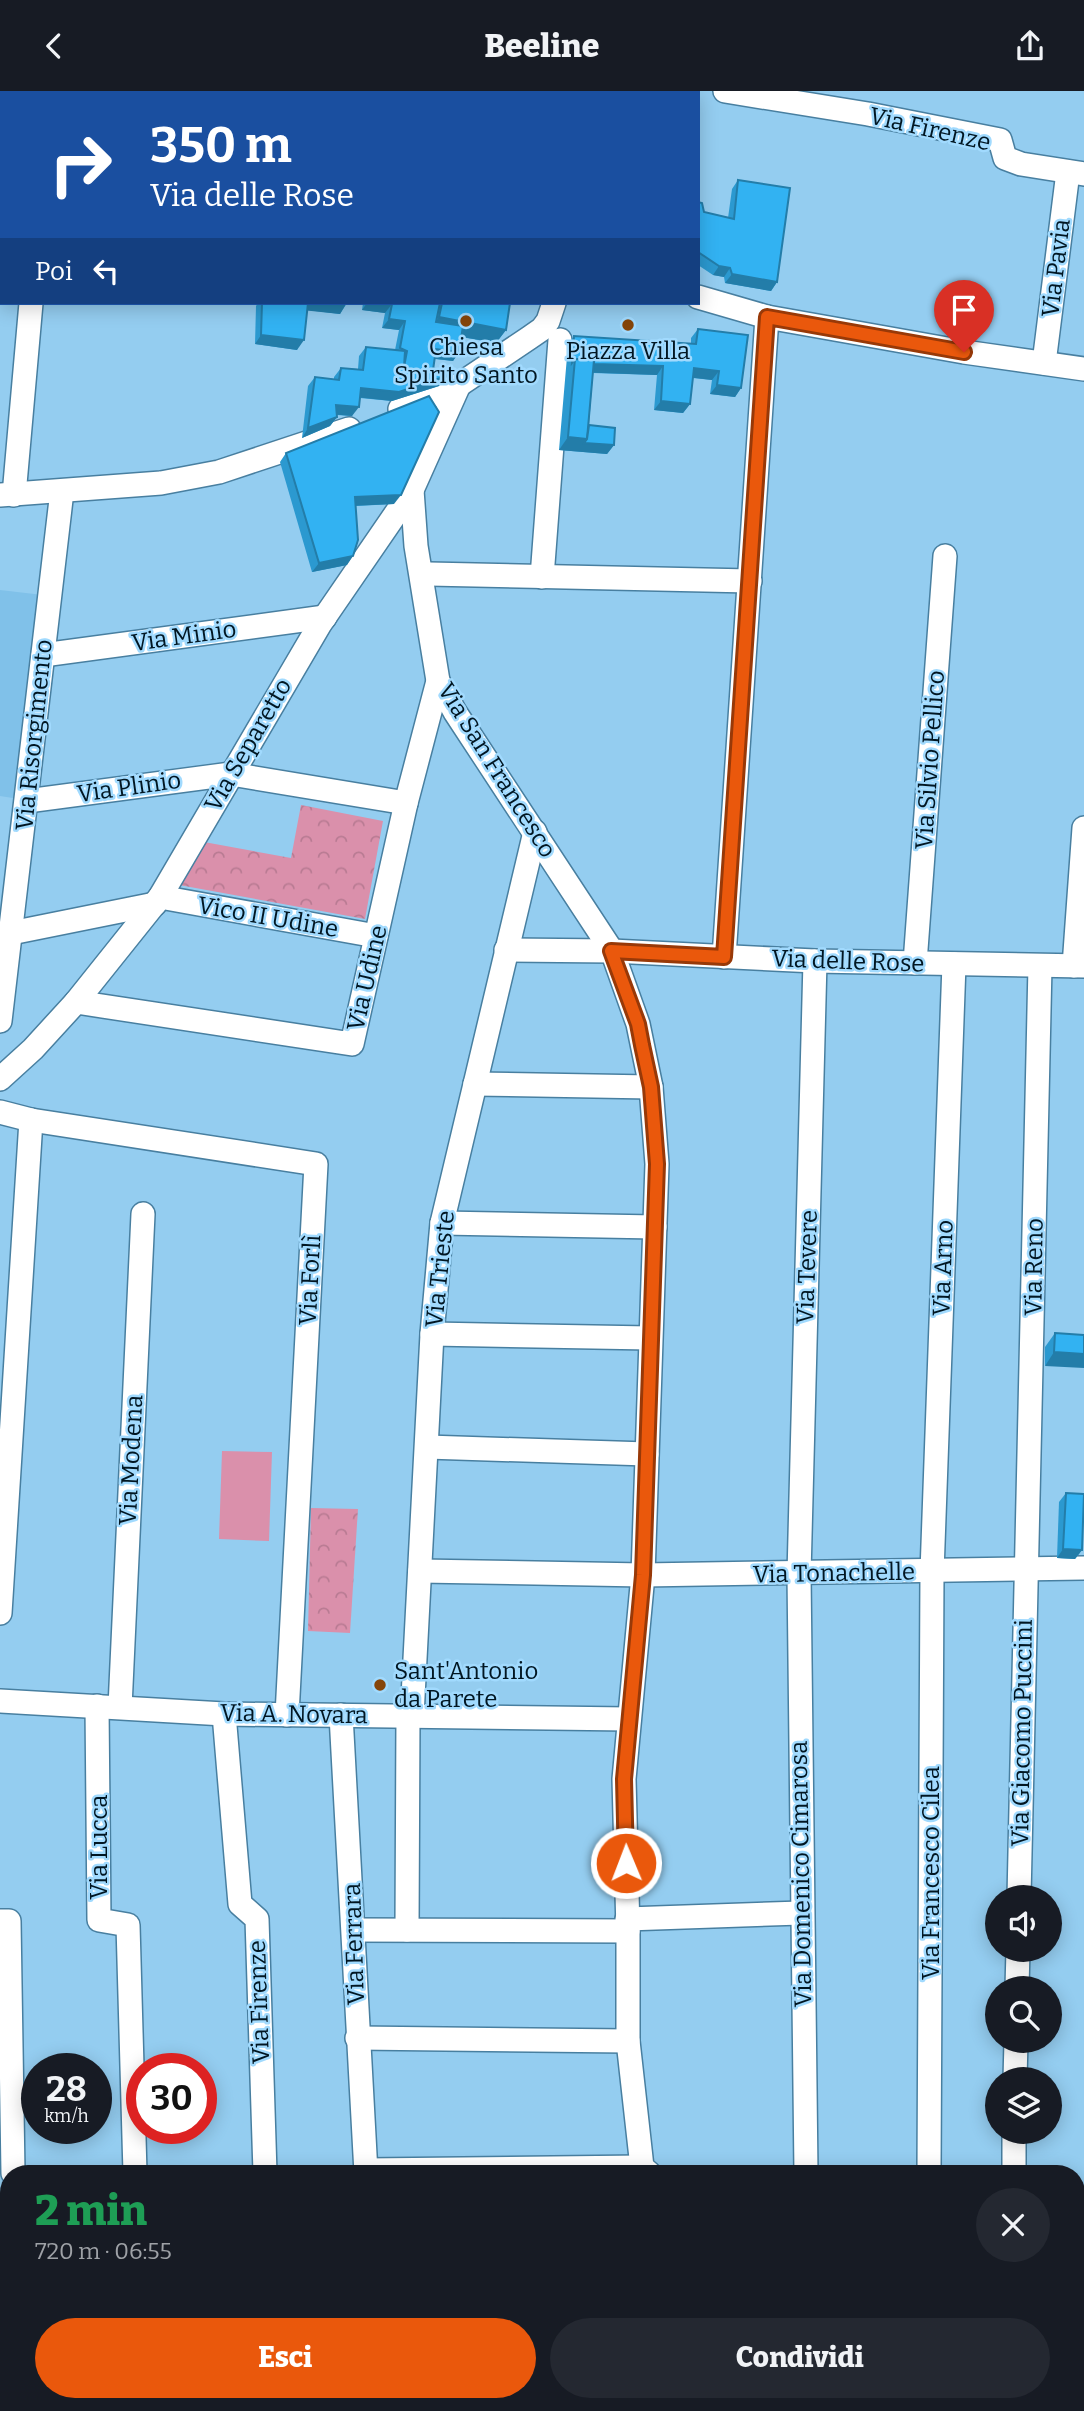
<!DOCTYPE html>
<html lang="it">
<head>
<meta charset="utf-8">
<style>
  body { margin:0; font-family:Bitter,serif; background:#242831; color:#f1f3f6; height:100vh; display:flex; flex-direction:column; font-size:26px; white-space:nowrap }
  * { box-sizing:border-box; margin:0 }
  p { font-size:23px; color:#9ea1a6 }
  .icon { flex:none; width:38px; height:38px; fill:none; stroke:currentColor; stroke-width:2; stroke-linecap:round; stroke-linejoin:round }
  .map { position:relative; flex:1; overflow:hidden }
  .side { position:absolute; left:0px; top:2074px; width:1085px; height:247px; display:flex; flex-direction:column; background:#171b24; border-radius:28px 28px 0 0; box-shadow:0 4px 18px #0003 }
  .side>* { flex:none }
  .hud { position:absolute; left:0px; top:0px; width:700px; height:214px; box-shadow:0 4px 18px #0003; background:#1a4fa0; color:#fff; overflow:hidden }
  .tools { position:absolute; left:985px; top:1794px; display:grid; gap:14px }
  .tools a { display:grid; place-items:center; width:77px; height:77px; border-radius:50%; background:#171b24; box-shadow:0 4px 18px #0003; font-size:35px }
  .speed { position:absolute; left:21px; top:1962px; display:flex; gap:14px; font-size:35px; font-weight:700; text-align:center }
  .speed>* { display:grid; place-content:center; width:91px; height:91px; border-radius:50%; background:#171b24; box-shadow:0 4px 18px #0003; line-height:1 }
  .speed small { font-size:18px; font-weight:400 }
  .speed .limit { border:10px solid #d22; background:#fff; color:#111 }
  .pin { position:absolute; display:grid; place-items:center; width:60px; height:60px; color:#fff; margin:-72px -30px; border-radius:50% 50% 50% 0; rotate:-45deg; box-shadow:0 0 7px #0007 }
  .pin .icon { rotate:45deg }
  .me { position:absolute; width:77px; margin:-38px; rotate:359deg; stroke-linejoin:round; filter:drop-shadow(0 0 5px #0008) }
  .turn { display:flex; align-items:center; gap:24px; height:147px; padding:0 35px; font-size:32px }
  .turn .icon { width:91px; height:91px; stroke-width:2.5 }
  .turn b { display:block; font-size:49px; line-height:60px }
  .then { display:flex; align-items:center; height:66px; padding:0 35px; background:#0003; gap:14px; font-size:26px }
  .round { display:grid; place-items:center; flex:none; width:74px; height:74px; border-radius:37px; background:#242831 }
  .overview { display:flex; align-items:center; justify-content:space-between; height:119px; padding:0 35px }
  h1 { font-size:42px; font-weight:800; line-height:52px; color:#1e9e55 }
  .action { display:flex; gap:14px; margin-top:auto; padding:14px 35px }
  .action a { flex:1; height:80px; border-radius:42px; background:#ea580c; color:#fff; font-size:28px; font-weight:800; line-height:80px; text-align:center }
  .action a+a { background:#242831; color:#f1f3f6 }
  header { display:flex; justify-content:space-between; align-items:center; height:91px; padding:0 35px; background:#171b24; font-size:32px; font-weight:800 }
  .map>svg:first-child { display:block }
</style>
</head>
<body>
<header><svg class="icon" aria-label="back" viewBox="0 0 24 24"><path d="M15 5l-7 7 7 7"/></svg>Beeline<svg class="icon" aria-label="share" viewBox="0 0 24 24"><path d="M12 15V3M7 8l5-5 5 5M5 13v7h14v-7"/></svg></header>
<div class="map">
<svg width="1084" height="2320" viewBox="0 0 1084 2320">
  <defs>
    <pattern id="forest-crowns" width="20" height="18" patternUnits="userSpaceOnUse" patternTransform="scale(1.75)"><rect width="20" height="18" fill="#da90ab"/><path d="M2 6a3 3 0 1 1 6 0M12 15a3 3 0 1 1 6 0" fill="none" stroke="#b97b93"/></pattern>
  </defs>
  <rect width="100%" height="100%" fill="#94cdf0"/>
  <polygon fill="#80c1e9" points="0,499 43,504 19,708 0,705"/>
  <g fill="url(#forest-crowns)">
    <polygon points="301,714 383,730 365,828 179,794 204,751 291,767"/>
    <polygon points="311,1417 358,1418 350,1542 308,1540"/>
  </g>
  <polygon fill="#da90ab" points="222,1360 272,1361 269,1450 219,1448"/>
  <g fill="none" stroke-linecap="round" stroke-linejoin="round">
    <g stroke="#487fa0" stroke-width="26">
      <g id="minor">
        <polyline points="194,0 197,2"/>
        <polyline points="513,0 513,2"/>
        <polyline points="725,0 868,23 1000,49 1005,67 1021,73 1084,83"/>
        <polyline points="659,2 660,0"/>
        <polyline points="0,91 2,91"/>
        <polyline points="698,206 767,226 964,261 1084,278"/>
        <polyline points="1044,272 1068,81"/>
        <polyline points="400,318 459,294 529,247 542,238 548,230 554,212"/>
        <polyline points="412,399 416,455 438,590 455,621 612,860 638,933 651,996 657,1073 643,1484 624,1688 628,1840 628,1950 642,2076 649,2082"/>
        <polyline points="0,404 161,392 219,381 349,338"/>
        <polyline points="14,404 31,212"/>
        <polyline points="429,483 750,490"/>
        <polyline points="542,486 560,249"/>
        <polyline points="43,564 325,526"/>
        <polyline points="27,710 231,683 406,712"/>
        <polyline points="160,806 376,845"/>
        <polyline points="11,842 155,813"/>
        <polyline points="506,859 612,860 815,870 1084,875"/>
        <polyline points="724,866 767,226"/>
        <polyline points="915,872 945,465"/>
        <polyline points="1074,875 1084,737"/>
        <polyline points="76,911 352,953 406,712 438,590"/>
        <polyline points="0,930 62,400"/>
        <polyline points="0,988 33,958 76,911 160,806 320,533 412,399 459,294"/>
        <polyline points="475,993 651,996"/>
        <polyline points="0,1021 31,1029 316,1073 287,1624"/>
        <polyline points="442,1132 655,1136"/>
        <polyline points="432,1243 650,1247"/>
        <polyline points="427,1356 647,1363"/>
        <polyline points="420,1480 643,1484 1084,1477"/>
        <polyline points="0,1522 31,1029"/>
        <polyline points="0,1610 224,1623 629,1628"/>
        <polyline points="97,1615 99,1829 128,1834 135,2082"/>
        <polyline points="120,1616 143,1123"/>
        <polyline points="224,1623 240,1813 257,1828 265,2082"/>
        <polyline points="341,1624 366,2082"/>
        <polyline points="412,1625 432,1243 442,1132 535,741"/>
        <path d="M1019 1806C1025 1496 1035 1186 1040 875"/>
        <polyline points="627,1828 801,1822"/>
        <polyline points="0,1830 9,1830 13,2082"/>
        <polyline points="354,1839 628,1840"/>
        <polyline points="407,1839 408,1625"/>
        <polyline points="1017,1897 1018,1858"/>
        <polyline points="357,1947 628,1950"/>
        <polyline points="1015,1988 1016,1950"/>
        <polyline points="366,2079 642,2076"/>
        <polyline points="806,2082 799,1483 815,870"/>
        <polyline points="929,2082 932,1481 954,873"/>
        <polyline points="1014,2082 1014,2040"/>
        <polyline points="1076,2161 1084,2161"/>
        <polyline points="17,2312 17,2320"/>
        <polyline points="142,2312 142,2320"/>
        <polyline points="273,2312 273,2320"/>
        <polyline points="379,2312 380,2320"/>
        <polyline points="611,2312 611,2320"/>
        <polyline points="718,2312 718,2320"/>
        <polyline points="505,2320 525,2312"/>
        <polyline points="775,2320 776,2312"/>
      </g>
    </g>
    <use href="#minor" stroke="#fff" stroke-width="23"/>
  </g>
  <g fill="#2b99d0">
    <polygon points="211,0 333,0 333,2 214,2"/>
    <polygon points="738,89 777,191 771,200 725,192 724,186 713,184 698,174 698,111 704,121 728,127 732,98"/>
    <polygon points="258,212 347,212 340,223 307,219 297,259 255,253 256,215"/>
    <polygon points="363,212 510,212 506,239 496,252 461,246 459,261 453,270 435,268 433,279 446,285 439,295 392,310 360,307 352,325 337,324 337,326 330,335 302,347 308,295 315,286 334,288 334,286 341,277 358,278 359,265 366,256 395,259 399,239 382,237 385,222 362,219"/>
    <polygon points="698,238 741,297 735,306 710,303 712,289 693,287 690,313 683,322 654,319 657,284 593,282 589,334 614,354 607,363 559,359 568,254 574,245 691,253 691,247"/>
    <polygon points="286,362 394,413 356,415 347,474 312,481 280,371"/>
    <polygon points="1055,1242 1084,1244 1045,1275 1045,1256"/>
    <polygon points="1066,1402 1084,1403 1082,1459 1075,1468 1057,1467 1059,1411"/>
  </g>
  <g fill="#237da9">
    <polygon points="719,175 730,177 724,186 713,184"/>
    <polygon points="732,183 777,191 771,200 725,192"/>
    <polygon points="307,212 330,212 346,213 340,223 302,219"/>
    <polygon points="367,212 383,212 392,213 385,222 362,219"/>
    <polygon points="439,226 506,239 496,252 429,240"/>
    <polygon points="389,228 405,230 399,239 382,237"/>
    <polygon points="261,244 304,249 297,259 255,253"/>
    <polygon points="436,258 459,261 453,270 429,267"/>
    <polygon points="575,272 663,275 657,284 574,281"/>
    <polygon points="694,277 719,280 712,289 687,286"/>
    <polygon points="446,285 439,295 392,310 355,306 361,297"/>
    <polygon points="717,294 741,297 735,306 710,303"/>
    <polygon points="661,310 690,313 683,322 654,319"/>
    <polygon points="336,314 359,316 352,325 330,323"/>
    <polygon points="337,326 330,335 302,347 308,337"/>
    <polygon points="568,346 587,348 614,354 607,363 559,359"/>
    <polygon points="401,404 394,413 349,415 355,406"/>
    <polygon points="353,465 347,474 312,481 319,472"/>
    <polygon points="1054,1261 1084,1263 1084,1277 1045,1275"/>
    <polygon points="1063,1458 1082,1459 1075,1468 1057,1467"/>
  </g>
  <g fill="#32b2f2" stroke="#237da9" stroke-width="2">
    <polygon points="233,0 333,0 333,2 236,2"/>
    <polygon points="738,89 790,97 777,191 732,183 730,177 719,175 698,161 698,111 702,112 704,121 734,128"/>
    <polygon points="262,212 308,212 304,249 261,244"/>
    <polygon points="383,212 440,212 436,231 463,235 459,261 436,258 433,279 444,281 446,285 399,301 361,297 359,316 336,314 337,326 308,337 315,286 339,289 341,277 363,279 366,256 405,260 404,276 407,260 400,257 405,230 389,228 392,213"/>
    <polygon points="442,212 510,212 506,239 439,226"/>
    <polygon points="698,238 748,244 741,297 717,294 719,280 694,277 690,313 661,310 663,275 594,273 594,269 575,268 572,272 574,245 696,253"/>
    <polygon points="575,268 594,269 587,348 568,346"/>
    <polygon points="429,305 439,321 401,404 355,406 358,449 353,465 319,472 286,362"/>
    <polygon points="589,334 615,337 614,354 584,352 587,348"/>
    <polygon points="1055,1242 1084,1244 1084,1263 1054,1261"/>
    <polygon points="1066,1402 1084,1403 1082,1459 1063,1458"/>
  </g>
  <g fill="none" stroke-linecap="round" stroke-linejoin="round">
    <g stroke="#983908" stroke-width="18">
      <polyline id="route" points="626,1772 624,1688 643,1484 657,1073 651,996 642,954 638,933 611,860 724,866 767,226 964,261"/>
    </g>
    <use href="#route" stroke="#ea580c" stroke-width="12"/>
  </g>
  <g fill="#85450a" stroke="#a1dafe" stroke-width="2.5">
    <circle cx="466" cy="230" r="7"/>
    <circle cx="628" cy="234" r="7"/>
    <circle cx="380" cy="1594" r="7"/>
  </g>
  <g text-anchor="middle" dominant-baseline="central" stroke-width="5" stroke-linejoin="round" paint-order="stroke">
    <g font-size="24" fill="#011622" stroke="#a1dafe">
      <text transform="translate(930 38) rotate(13)">Via Firenze</text>
      <text transform="translate(1056 177) rotate(-83)">Via Pavia</text>
      <text transform="translate(184 545) rotate(-8)">Via Minio</text>
      <text transform="translate(34 644) rotate(-84)">Via Risorgimento</text>
      <text transform="translate(248 654) rotate(-60)">Via Separetto</text>
      <text transform="translate(930 669) rotate(-86)">Via Silvio Pellico</text>
      <text transform="translate(497 679) rotate(58)">Via San Francesco</text>
      <text transform="translate(129 696) rotate(-8)">Via Plinio</text>
      <text transform="translate(268 826) rotate(10)">Vico II Udine</text>
      <text transform="translate(848 870) rotate(2)">Via delle Rose</text>
      <text transform="translate(367 887) rotate(-77)">Via Udine</text>
      <text transform="translate(807 1176) rotate(-88)">Via Tevere</text>
      <text transform="translate(1034 1176) rotate(-89)">Via Reno</text>
      <text transform="translate(943 1177) rotate(-88)">Via Arno</text>
      <text transform="translate(440 1178) rotate(-84)">Via Trieste</text>
      <text transform="translate(310 1189) rotate(-87)">Via Forlì</text>
      <text transform="translate(131 1369) rotate(-87)">Via Modena</text>
      <text transform="translate(834 1482) rotate(-1)">Via Tonachelle</text>
      <text transform="translate(294 1623) rotate(1)">Via A. Novara</text>
      <text transform="translate(1022 1642) rotate(-89)">Via Giacomo Puccini</text>
      <text transform="translate(99 1756) rotate(-90)">Via Lucca</text>
      <text transform="translate(931 1782) rotate(-90)">Via Francesco Cilea</text>
      <text transform="translate(801 1783) rotate(-91)">Via Domenico Cimarosa</text>
      <text transform="translate(354 1853) rotate(-92)">Via Ferrara</text>
      <text transform="translate(259 1911) rotate(-92)">Via Firenze</text>
    </g>
    <g font-size="24" fill="#011622" stroke="#a1dafe">
      <text x="466" y="256">Chiesa<tspan x="466" dy="28">Spirito Santo</tspan></text>
      <text x="628" y="260">Piazza Villa</text>
      <text x="394" y="1580" text-anchor="start">Sant'Antonio<tspan x="394" dy="28">da Parete</tspan></text>
    </g>
  </g>
</svg>
<div class="tools">
<a><svg class="icon" aria-label="sound" viewBox="0 0 24 24"><path d="M4 9h4l5-4v14l-5-4H4zM17 9q2 3 0 6"/></svg></a>
<a><svg class="icon" aria-label="search" viewBox="0 0 24 24"><circle cx="10" cy="10" r="6"/><path d="M15 15l6 6"/></svg></a>
<a><svg class="icon" aria-label="layers" viewBox="0 0 24 24"><path d="M12 4l9 5-9 5-9-5zM3 14l9 5 9-5"/></svg></a>
</div>
<div class="speed"><div>28<small>km/h</small></div><div class="limit">30</div></div>
<div class="pin" style="left:964px;top:261px;background:#d93025"><svg class="icon" aria-label="arrive" viewBox="0 0 24 24"><path d="M6 21V4h12l-3 4 3 4H6"/></svg></div>
<svg class="me" style="left:626px;top:1772px" viewBox="-20 -20 40 40"><circle r="17" fill="#ea580c" stroke="#fff" stroke-width="3"/><path d="M0-11L8 9 0 5-8 9z" fill="#fff"/></svg>
<div class="hud">
<div class="turn"><svg class="icon" aria-label="right" viewBox="0 0 24 24"><path d="M7 20v-9h11M14 6l5 5-5 5"/></svg><div><b>350 m</b>Via delle Rose</div></div>
<div class="then">Poi<svg class="icon" aria-label="left" viewBox="0 0 24 24"><path d="M17 20v-9H6M10 6l-5 5 5 5"/></svg></div>
</div>
<section class="side">
<div class="overview"><div><h1>2 min</h1><p>720 m · 06:55</p></div><a class="round"><svg class="icon" aria-label="close" viewBox="0 0 24 24"><path d="M6 6l12 12M18 6L6 18"/></svg></a></div>
<div class="action"><a>Esci</a><a>Condividi</a></div>
</section>
</div>
</body>
</html>
